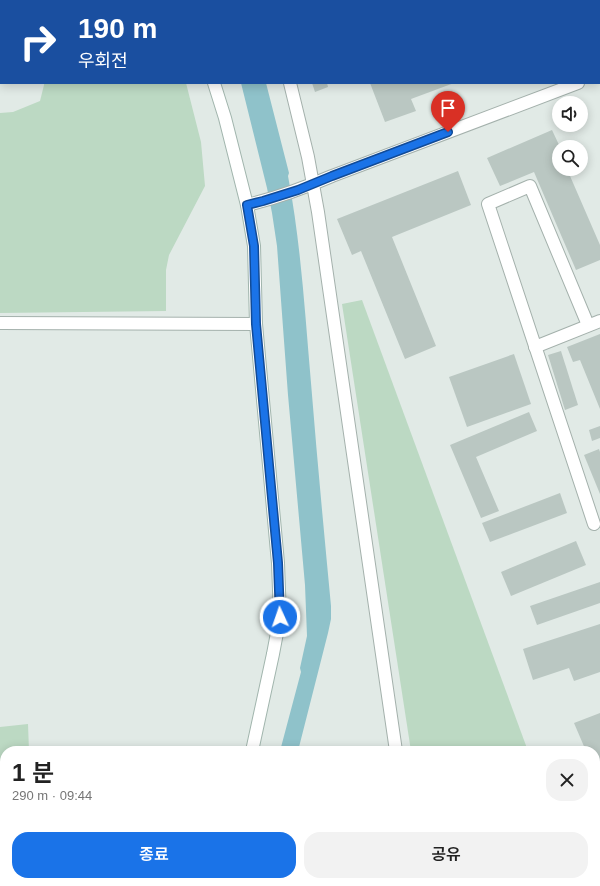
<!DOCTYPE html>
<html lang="ko">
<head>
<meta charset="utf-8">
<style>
  body { margin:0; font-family:Helvetica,"Noto Sans KR",sans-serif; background:#f2f2f2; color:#222; height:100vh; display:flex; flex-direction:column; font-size:15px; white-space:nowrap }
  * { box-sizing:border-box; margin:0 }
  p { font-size:13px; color:#767676 }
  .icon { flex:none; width:22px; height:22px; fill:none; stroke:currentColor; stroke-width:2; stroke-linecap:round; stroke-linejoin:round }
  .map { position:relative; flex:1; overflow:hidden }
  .details { position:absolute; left:0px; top:746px; width:600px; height:140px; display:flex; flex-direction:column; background:#fff; border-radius:16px 16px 0 0; box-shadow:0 2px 10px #0003 }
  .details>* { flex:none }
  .banner { position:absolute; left:0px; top:0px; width:600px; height:84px; box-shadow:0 2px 10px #0003; background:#1a4fa0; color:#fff; overflow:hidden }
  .controls { position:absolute; left:552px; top:96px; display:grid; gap:8px }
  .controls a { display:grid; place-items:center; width:36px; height:36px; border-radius:50%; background:#fff; box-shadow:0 2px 10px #0003; font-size:20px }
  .pin { position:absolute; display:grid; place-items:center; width:34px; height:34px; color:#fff; margin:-41px -17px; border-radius:50% 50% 50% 0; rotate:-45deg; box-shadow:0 0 4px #0007 }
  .pin .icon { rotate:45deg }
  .me { position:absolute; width:44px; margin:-22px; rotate:357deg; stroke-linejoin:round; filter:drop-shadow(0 0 3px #0008) }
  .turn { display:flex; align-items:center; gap:14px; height:84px; padding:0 12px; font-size:18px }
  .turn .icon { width:52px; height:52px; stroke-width:2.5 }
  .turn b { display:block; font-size:28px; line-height:34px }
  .round { display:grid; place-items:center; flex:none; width:42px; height:42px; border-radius:16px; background:#f2f2f2 }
  .headline { display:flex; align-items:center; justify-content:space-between; height:68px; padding:0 12px }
  h1 { font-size:24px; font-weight:600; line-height:30px }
  .button { display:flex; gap:8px; margin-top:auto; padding:8px 12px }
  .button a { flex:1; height:46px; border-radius:16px; background:#1a73e8; color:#fff; font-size:16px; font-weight:600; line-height:46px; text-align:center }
  .button a+a { background:#f2f2f2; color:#222 }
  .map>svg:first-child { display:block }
</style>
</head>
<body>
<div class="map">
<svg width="600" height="886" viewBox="0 0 600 886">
  <rect width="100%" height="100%" fill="#e1eae6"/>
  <g fill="#bcd9c3">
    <polygon points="44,83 186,83 201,142 205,186 169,255 166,270 166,311 0,313 0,113 13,112 40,101 44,85"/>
    <polygon points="362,300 528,751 411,751 342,304"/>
    <polygon points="28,724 29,751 5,751 5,842 0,848 0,727"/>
    <polygon points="430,881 575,881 578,886 431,886"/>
  </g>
  <path fill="#8fc2ca" d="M241 83H266L289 173 288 176C301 244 305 314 311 383 317 458 324 532 331 606V619L328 633 298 751H280L301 672 300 668 307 636 305 585 288 395 277 246 272 213 267 188Z"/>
  <g fill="#bac7c2">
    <polygon points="312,83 327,83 328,87 315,92"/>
    <polygon points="370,83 454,83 411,99 416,111 385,122"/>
    <polygon points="552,130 560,147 559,169 567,169 600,245 600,260 576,270 534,172 500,186 487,158"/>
    <polygon points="458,171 471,205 392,237 436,346 405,359 361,251 352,255 337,219"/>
    <polygon points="600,334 600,409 580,360 573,362 567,347"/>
    <polygon points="561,351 578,405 565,410 548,355"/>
    <polygon points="514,354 531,404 467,427 449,377"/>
    <polygon points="529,412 537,431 476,457 499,511 481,518 450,445"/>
    <polygon points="600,426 600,438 592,441 589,430"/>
    <polygon points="599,449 600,452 600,494 584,455"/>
    <polygon points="560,493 567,513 490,542 482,523"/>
    <polygon points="576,541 586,565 511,596 501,572"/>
    <polygon points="600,582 600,603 537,625 530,606"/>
    <polygon points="600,624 600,672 574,681 569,668 533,680 523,649"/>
    <polygon points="600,713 600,786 595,774 595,751 586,751 574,723"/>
  </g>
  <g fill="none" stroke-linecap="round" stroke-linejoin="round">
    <g stroke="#a4b1ac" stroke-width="14">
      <g id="minor">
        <polyline points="599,75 600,75"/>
        <path d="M247 205C277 198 304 188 332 176L578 83"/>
        <polyline points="0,323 256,324"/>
        <polyline points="588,325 530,186 488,204 594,524"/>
        <polyline points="535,347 600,321"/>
      </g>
    </g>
    <g stroke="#a4b1ac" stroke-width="14">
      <g id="tertiary">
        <polyline points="271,0 271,1"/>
        <polyline points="290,83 308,157 318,212 396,751"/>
        <polyline points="251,881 257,886"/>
        <polyline points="415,881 416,886"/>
      </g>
    </g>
    <g stroke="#a1b5ad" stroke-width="14">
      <g id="secondary">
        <polyline points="190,0 190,1"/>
        <polyline points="214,83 225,118 247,205 254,246 256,324 278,563 280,617 273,654 252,751"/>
        <polyline points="220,886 222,881"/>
      </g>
    </g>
    <use href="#minor" stroke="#fff" stroke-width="12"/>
    <use href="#tertiary" stroke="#fff" stroke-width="12"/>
    <use href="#secondary" stroke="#fff" stroke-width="12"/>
  </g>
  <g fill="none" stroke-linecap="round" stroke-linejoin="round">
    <g stroke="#114b97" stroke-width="10">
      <polyline id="route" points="280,617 278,563 256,324 254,246 247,205 263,201 298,190 332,176 448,132"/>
    </g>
    <use href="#route" stroke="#1a73e8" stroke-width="7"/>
  </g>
</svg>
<div class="controls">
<a><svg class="icon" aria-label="sound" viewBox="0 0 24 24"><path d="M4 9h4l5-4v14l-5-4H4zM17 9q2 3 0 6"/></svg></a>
<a><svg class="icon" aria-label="search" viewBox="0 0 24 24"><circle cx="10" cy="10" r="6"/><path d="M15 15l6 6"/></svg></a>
</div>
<div class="pin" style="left:448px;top:132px;background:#d93025"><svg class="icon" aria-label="arrive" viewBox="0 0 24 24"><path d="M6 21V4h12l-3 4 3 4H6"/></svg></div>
<svg class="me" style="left:280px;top:617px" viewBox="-20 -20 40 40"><circle r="17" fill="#1a73e8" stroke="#fff" stroke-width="3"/><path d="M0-11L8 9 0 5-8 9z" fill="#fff"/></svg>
<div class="banner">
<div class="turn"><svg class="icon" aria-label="right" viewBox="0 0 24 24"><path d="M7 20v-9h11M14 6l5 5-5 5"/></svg><div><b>190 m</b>우회전</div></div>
</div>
<section class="details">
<div class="headline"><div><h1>1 분</h1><p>290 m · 09:44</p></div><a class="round"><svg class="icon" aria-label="close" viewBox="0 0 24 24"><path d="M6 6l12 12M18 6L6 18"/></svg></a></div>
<div class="button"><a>종료</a><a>공유</a></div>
</section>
</div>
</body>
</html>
